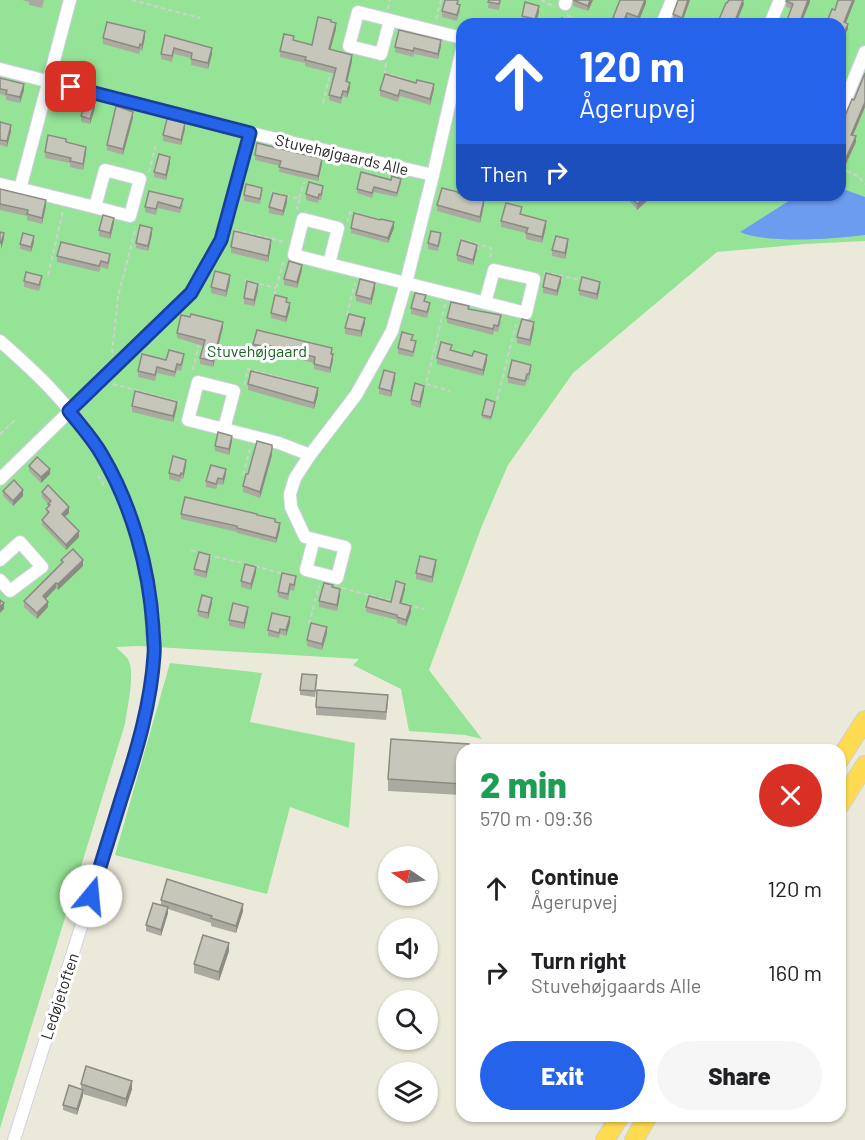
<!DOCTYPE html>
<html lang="en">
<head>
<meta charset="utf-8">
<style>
  body { margin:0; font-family:Barlow,sans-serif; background:#f6f6f6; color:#202124; height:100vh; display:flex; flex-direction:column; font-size:22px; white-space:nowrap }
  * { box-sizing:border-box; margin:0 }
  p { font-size:20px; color:#757577 }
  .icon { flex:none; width:33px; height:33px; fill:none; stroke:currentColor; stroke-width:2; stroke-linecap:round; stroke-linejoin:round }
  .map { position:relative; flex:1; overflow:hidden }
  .side { position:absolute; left:456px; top:744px; width:390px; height:378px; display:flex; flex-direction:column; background:#fff; border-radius:18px; box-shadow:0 2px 4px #0004 }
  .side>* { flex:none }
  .guide { position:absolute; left:456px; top:18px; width:390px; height:183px; border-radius:18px; box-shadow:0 2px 4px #0004; background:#2563eb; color:#fff; overflow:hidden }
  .needle { width:39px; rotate:283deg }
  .tools { position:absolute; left:378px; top:846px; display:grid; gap:12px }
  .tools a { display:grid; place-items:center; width:60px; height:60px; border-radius:50%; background:#fff; box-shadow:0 2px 4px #0004; font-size:30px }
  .pin { position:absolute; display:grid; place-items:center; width:51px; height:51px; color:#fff; margin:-26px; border-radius:12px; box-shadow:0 3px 9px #0006 }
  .me { position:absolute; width:66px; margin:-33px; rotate:17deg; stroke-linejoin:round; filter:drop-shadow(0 0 4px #0008) }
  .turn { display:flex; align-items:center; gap:21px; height:126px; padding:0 24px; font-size:27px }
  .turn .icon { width:78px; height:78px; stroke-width:2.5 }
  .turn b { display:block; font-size:42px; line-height:51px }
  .then { display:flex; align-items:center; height:57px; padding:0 24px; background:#0003; gap:12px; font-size:22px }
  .round { display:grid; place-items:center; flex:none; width:63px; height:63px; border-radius:32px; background:#f6f6f6 }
  .head { display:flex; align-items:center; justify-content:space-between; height:102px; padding:0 24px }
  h1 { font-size:36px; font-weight:800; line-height:45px; color:#1e9e55 }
  .primary-button { display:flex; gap:12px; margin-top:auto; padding:12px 24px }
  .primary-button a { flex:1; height:69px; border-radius:36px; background:#2563eb; color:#fff; font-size:24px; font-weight:800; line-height:69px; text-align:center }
  .primary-button a+a { background:#f6f6f6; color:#202124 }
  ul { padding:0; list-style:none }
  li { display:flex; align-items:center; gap:18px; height:84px; padding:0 24px }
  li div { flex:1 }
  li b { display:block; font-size:22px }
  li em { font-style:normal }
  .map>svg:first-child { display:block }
</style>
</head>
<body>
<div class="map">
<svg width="865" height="1140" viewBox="0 0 865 1140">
  <rect width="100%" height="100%" fill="#ebeada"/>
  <g fill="#95e397" fill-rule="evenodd">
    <path d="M0 0H865V241L805 244 717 252 573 373 508 465 481 528 429 670 482 739 465 735 409 731 401 689 353 665 359 659 139 646 116 647C120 652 126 655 129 661 135 675 127 708 125 724L0 1128ZM462 24H840V195H462Z"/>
    <polygon points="170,663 262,673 250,722 355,743 349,828 290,807 267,894 115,855"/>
  </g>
  <path fill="#6b9cf0" d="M840 188 865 197V235C834 239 768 244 740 232L798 195H840Z"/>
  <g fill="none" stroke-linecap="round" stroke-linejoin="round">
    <g stroke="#d2cfe2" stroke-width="14">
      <g id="minor">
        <polyline points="565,4 566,0"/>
        <polyline points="390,20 381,54 349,46 358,12 462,38"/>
        <polyline points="662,24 672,0"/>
        <polyline points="770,24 780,0"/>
        <polyline points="0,69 250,133"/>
        <polyline points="840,113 865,52"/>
        <path d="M0 184C43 194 87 205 130 216L140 179 105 170 95 207"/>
        <polyline points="20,189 70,0"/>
        <polygon points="303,219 338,228 329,264 294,255"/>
        <polyline points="329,264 526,313 534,279 494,270 485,303"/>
        <path d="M0 341C17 356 34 371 50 388 68 407 86 430 100 452 134 504 156 591 154 653 153 691 142 728 132 765L14 1140"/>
        <polyline points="224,429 188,420 198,382 234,391 224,429 279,443 310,455"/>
        <polyline points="0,479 191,293 221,240 250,133 433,175"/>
        <polyline points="314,539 306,570 337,578 345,547 305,537 291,507 290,494 295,478 310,455 356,395 392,331 406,283 433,175 462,49"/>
        <polyline points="0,560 20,542 42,567 10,591 0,580"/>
      </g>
    </g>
    <g stroke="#d0d0d0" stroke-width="20">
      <g id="highway">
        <polyline points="840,759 865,720"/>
        <polyline points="840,805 865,765"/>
        <polyline points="605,1140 620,1116"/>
        <polyline points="634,1140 648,1116"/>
      </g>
    </g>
    <g stroke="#d0d0d0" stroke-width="2" stroke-dasharray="4.5 3" stroke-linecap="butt">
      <polyline points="132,0 200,18"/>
      <polyline points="541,0 555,7"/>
      <polyline points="388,9 390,0"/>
      <polyline points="567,15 586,24"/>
      <polyline points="436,19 441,0"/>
      <polyline points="386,63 385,73 412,81"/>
      <polyline points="323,103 331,71"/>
      <polyline points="840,167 859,177 865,184"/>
      <polyline points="149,172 156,145"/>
      <polyline points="271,192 300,199 297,207 298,210"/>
      <polyline points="299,198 304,182"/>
      <polyline points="347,222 350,212 378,219"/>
      <polyline points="235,230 285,242"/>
      <polyline points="460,239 491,248 490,260"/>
      <polyline points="544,272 580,280"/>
      <polyline points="48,275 63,211"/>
      <polyline points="245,280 276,288"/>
      <polyline points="274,295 284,260"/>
      <polyline points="445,304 426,384 450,391"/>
      <polyline points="347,315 355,283"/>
      <polyline points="112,353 118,297 136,227"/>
      <polyline points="193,370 199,344"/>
      <polyline points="113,384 180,402"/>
      <polyline points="244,385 248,369 305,384"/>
      <polyline points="497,400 516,324"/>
      <polyline points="0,434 15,420"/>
      <polyline points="98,475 104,486"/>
      <polyline points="243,475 250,449"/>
      <polyline points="191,550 200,553"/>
      <polyline points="208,555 247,564"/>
      <polyline points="255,566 284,574"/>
      <polyline points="342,588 392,601"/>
      <polyline points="400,603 424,609"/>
      <polyline points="309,624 319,586"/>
    </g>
    <use href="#minor" stroke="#fff" stroke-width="12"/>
    <use href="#highway" stroke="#ffdb51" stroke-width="18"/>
  </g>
  <g fill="#abaaa0">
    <polygon points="22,0 44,0 42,8 29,5 29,2"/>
    <polygon points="489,0 501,0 499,10 488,8"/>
    <polygon points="573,0 593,0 588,11 573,6"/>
    <polygon points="646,0 646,3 638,23 627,18 624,24 613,24 613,18"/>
    <polygon points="690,0 682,23 673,20 673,14"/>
    <polygon points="810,0 810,2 786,23 792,9 786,7 786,1"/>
    <polygon points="458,5 460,11 457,21 442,17 442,11"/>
    <polygon points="539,12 536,24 522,22 522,16"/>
    <polygon points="331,22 336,29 330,50 352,61 347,82 350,88 347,98 343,96 341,104 329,100 329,95 335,74 305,66 305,63 280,57 280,51 294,41 312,45"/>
    <polygon points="165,35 212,54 208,69 191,65 191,58 174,54 172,62 161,59 161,54"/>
    <polygon points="145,37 142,51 140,50 139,54 103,44 103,38"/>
    <polygon points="441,46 438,59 414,54 413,57 395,52 395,47"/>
    <polygon points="865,73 865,107 853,135 856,142 846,164 840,161 840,128 854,100"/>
    <polygon points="0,78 24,90 20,103 6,100 6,96 0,94"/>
    <polygon points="434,89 430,105 400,96 398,102 380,96 380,90"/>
    <polygon points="95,108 90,124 81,122 81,116"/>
    <polygon points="133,118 123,155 107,150 107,145"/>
    <polygon points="0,122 11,131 7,147 0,145"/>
    <polygon points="185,129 181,145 163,141 163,135"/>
    <polygon points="45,152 86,153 83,170 70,167 70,163 45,158"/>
    <polygon points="255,155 322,164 318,181 279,172 280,166 255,160"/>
    <polygon points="170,163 166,180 154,177 154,172"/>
    <polygon points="401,183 397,197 374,192 372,198 357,193 357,189"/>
    <polygon points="0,189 46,206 42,224 27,220 27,216 0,210"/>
    <polygon points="149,191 183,205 180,213 158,208 156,215 145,212 145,207"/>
    <polygon points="323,192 321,200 319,200 318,203 306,200 306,194"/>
    <polygon points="458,193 484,205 480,223 437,211 437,205"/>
    <polygon points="262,194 260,204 244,201 244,195"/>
    <polygon points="625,195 648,195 648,200 637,210"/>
    <polygon points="287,202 283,216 269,213 269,207"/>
    <polygon points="522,213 521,215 546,227 542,243 526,239 526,233 501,227 501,221"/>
    <polygon points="114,223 110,239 99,236 99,230"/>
    <polygon points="351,228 394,228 388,243 351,233"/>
    <polygon points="152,234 148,251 136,248 136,243"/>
    <polygon points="441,239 438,251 428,249 428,243"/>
    <polygon points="34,242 31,252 20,249 20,244"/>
    <polygon points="568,245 565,259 552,256 552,250"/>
    <polygon points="271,246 268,262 231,253 231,247"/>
    <polygon points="477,250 473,265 457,261 457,255"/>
    <polygon points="57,256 110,260 108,269 101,267 99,272 57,262"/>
    <polygon points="302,270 297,288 284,285 284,279"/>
    <polygon points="24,281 42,282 39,291 24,287"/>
    <polygon points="230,281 226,297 211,293 211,287"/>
    <polygon points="561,282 557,296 543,293 543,287"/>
    <polygon points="600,287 597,300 579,295 579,290"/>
    <polygon points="375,289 371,305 356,301 356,295"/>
    <polygon points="258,290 254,306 244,304 244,298"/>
    <polygon points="287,303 290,309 286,322 271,318 271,313"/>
    <polygon points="411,308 430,308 427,318 411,314"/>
    <polygon points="469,309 501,321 498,332 494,331 493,335 447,323 447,318"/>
    <polygon points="365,323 361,337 345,334 345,328"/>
    <polygon points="223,327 213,367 200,364 200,358 203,346 177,338 177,333"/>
    <polygon points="534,328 530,346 517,343 517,337"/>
    <polygon points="413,340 416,347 413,357 398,354 398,348"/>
    <polygon points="253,344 332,354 333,360 330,373 314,369 314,363 270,352 270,354 253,350"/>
    <polygon points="452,351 487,361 483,376 437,364 437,358"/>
    <polygon points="184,359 181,371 177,370 175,377 157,373 155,381 138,377 138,371 166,360"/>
    <polygon points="531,370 529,380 527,380 525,386 508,383 508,377"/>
    <polygon points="395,379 391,397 379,394 379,388"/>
    <polygon points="248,384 318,394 314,409 248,390"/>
    <polygon points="424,391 420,408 411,405 411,400"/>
    <polygon points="495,405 491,420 482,418 482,415"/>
    <polygon points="132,406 177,407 173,422 132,412"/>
    <polygon points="232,441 229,455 215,451 215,446"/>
    <polygon points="272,445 272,455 260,498 243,492 243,486 248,474"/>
    <polygon points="29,466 50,474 41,483 29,471"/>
    <polygon points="186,466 183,479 181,479 180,482 169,479 169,473"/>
    <polygon points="226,474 223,485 218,484 216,489 206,487 206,481"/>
    <polygon points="3,491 23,496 13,506 3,496"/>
    <polygon points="42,492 69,513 65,517 79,537 66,550 42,525 42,520 47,515 46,509 48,506 48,504 42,497"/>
    <polygon points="181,514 257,515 275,522 280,529 276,543 237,533 237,532 181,519"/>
    <polygon points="61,560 83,566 58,590 56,588 45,599 48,607 37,619 24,607 24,601 61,565"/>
    <polygon points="210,561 206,578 194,575 194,569"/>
    <polygon points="436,565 432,583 416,579 416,573"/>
    <polygon points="256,572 251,590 241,587 241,581"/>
    <polygon points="282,573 296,582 294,591 290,590 288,600 278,597 278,592"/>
    <polygon points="333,587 340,595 337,611 319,607 319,601"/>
    <polygon points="405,589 401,604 411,612 406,626 397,623 397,620 366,612 366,607 391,602"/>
    <polygon points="212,603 208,619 198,616 198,611"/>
    <polygon points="248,612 244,629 229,626 229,620"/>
    <polygon points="290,623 286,636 280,634 279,638 268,636 268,630"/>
    <polygon points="327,633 322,650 307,646 307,640"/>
    <polygon points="317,681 315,697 300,695 300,690"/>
    <polygon points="388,703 386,720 316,715 316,707"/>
    <polygon points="462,750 462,795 388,791 388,779"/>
    <polygon points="161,900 243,911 236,933 211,926 211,923 168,909 168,913 161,936 146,931 146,925 161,905"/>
    <polygon points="229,951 219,981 194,973 194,964"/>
    <polygon points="81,1084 132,1089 126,1107 83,1094 77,1115 63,1110 63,1105 81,1089"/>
  </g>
  <g fill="#8b8b82">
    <polygon points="590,0 593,0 588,11 588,6"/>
    <polygon points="645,0 646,0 646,3 638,23 638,17"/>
    <polygon points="688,0 690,0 682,23 682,18"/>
    <polygon points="743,0 744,4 736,24 735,24 735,21"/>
    <polygon points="808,0 810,0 810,2 801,24 799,24"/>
    <polygon points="853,0 855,0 844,28 844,22"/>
    <polygon points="539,6 539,12 536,24 535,19"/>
    <polygon points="627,13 627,18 624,24 623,24"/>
    <polygon points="336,23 336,29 329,55 329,49"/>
    <polygon points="848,24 848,29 842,42 842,36"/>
    <polygon points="145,31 145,37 142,51 142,45"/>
    <polygon points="441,40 441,46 438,59 438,54"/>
    <polygon points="212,48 212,54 208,69 208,63"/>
    <polygon points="352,55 352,61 346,87 346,81"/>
    <polygon points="350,83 350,88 347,98 347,92"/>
    <polygon points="24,84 24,90 20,103 20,97"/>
    <polygon points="434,84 434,89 430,105 430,99"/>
    <polygon points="95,102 95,108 90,124 90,119"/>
    <polygon points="865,102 865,107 851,140 851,135"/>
    <polygon points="133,112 133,118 123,155 123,149"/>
    <polygon points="185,123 185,129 181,145 181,140"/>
    <polygon points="11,125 11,131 7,147 7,141"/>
    <polygon points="856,136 856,142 846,164 846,158"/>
    <polygon points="86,147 86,153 83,170 83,164"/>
    <polygon points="170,157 170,163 166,180 166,175"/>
    <polygon points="322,159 322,164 318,181 318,176"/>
    <polygon points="648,195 648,200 637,210 637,204"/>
    <polygon points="287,196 287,202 283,216 283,211"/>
    <polygon points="484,199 484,205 480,223 480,217"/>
    <polygon points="46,200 46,206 42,224 42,218"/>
    <polygon points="114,218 114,223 110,239 110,233"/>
    <polygon points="546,221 546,227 542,243 542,237"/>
    <polygon points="394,222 394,228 388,243 388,238"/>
    <polygon points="152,228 152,234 148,251 148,246"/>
    <polygon points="4,233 4,239 1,249 1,243"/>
    <polygon points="34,236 34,242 31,252 31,247"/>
    <polygon points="568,239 568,245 565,259 565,253"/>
    <polygon points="271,240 271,246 268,262 268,256"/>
    <polygon points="477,245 477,250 473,265 473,260"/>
    <polygon points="302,265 302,270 297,288 297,282"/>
    <polygon points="230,275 230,281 226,297 226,291"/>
    <polygon points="561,277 561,282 557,296 557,291"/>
    <polygon points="600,282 600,287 597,300 597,294"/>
    <polygon points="375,283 375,289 371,305 371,299"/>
    <polygon points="258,284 258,290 254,306 254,300"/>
    <polygon points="290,303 290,309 286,322 286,317"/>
    <polygon points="365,318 365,323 361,337 361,331"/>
    <polygon points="223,322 223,327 213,367 213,361 216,347"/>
    <polygon points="534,322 534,328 530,346 530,340"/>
    <polygon points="333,354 333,360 330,373 330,368"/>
    <polygon points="487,355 487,361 483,376 483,370"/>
    <polygon points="395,373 395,379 391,397 391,391"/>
    <polygon points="424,386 424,391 420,408 420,402"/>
    <polygon points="318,388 318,394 314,409 314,403"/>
    <polygon points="177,402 177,407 173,422 173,416"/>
    <polygon points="232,436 232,441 229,455 229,449"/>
    <polygon points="272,449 272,455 260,498 260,492"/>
    <polygon points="186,460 186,466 183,479 183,474"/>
    <polygon points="50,469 50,474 41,483 41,477"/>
    <polygon points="226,469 226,474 223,485 223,479"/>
    <polygon points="23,490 23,496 13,506 13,501"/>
    <polygon points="69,507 69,513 62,519 62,514"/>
    <polygon points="280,523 280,529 276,543 276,538"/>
    <polygon points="79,531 79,537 66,550 66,545"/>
    <polygon points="210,555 210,561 206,578 206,572"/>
    <polygon points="83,560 83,566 58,590 58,584"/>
    <polygon points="436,560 436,565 432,583 432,577"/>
    <polygon points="256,567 256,572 251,590 251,584"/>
    <polygon points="56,583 56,588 43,602 43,596"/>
    <polygon points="405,584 405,589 400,609 400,603"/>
    <polygon points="340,589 340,595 337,611 337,605"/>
    <polygon points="212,598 212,603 208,619 208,613"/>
    <polygon points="48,602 48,607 37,619 37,613"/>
    <polygon points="4,603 4,609 0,613 0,607"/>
    <polygon points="411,606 411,612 406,626 406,620"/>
    <polygon points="248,607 248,612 244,629 244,623"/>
    <polygon points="290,617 290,623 286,636 286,630"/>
    <polygon points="327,627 327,633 322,650 322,644"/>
    <polygon points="243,904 243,911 236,933 236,926"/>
    <polygon points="168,907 168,913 161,936 161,930"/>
    <polygon points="229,943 229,951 219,981 219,972"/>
    <polygon points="132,1081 132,1089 126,1107 126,1099"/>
    <polygon points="83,1090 83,1096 77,1115 77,1109"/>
  </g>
  <g fill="#c7c6ba" stroke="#8b8b82" stroke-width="1.5">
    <polygon points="445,0 458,0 457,4 460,5 457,15 442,11"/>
    <polygon points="489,0 500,0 499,4 488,2"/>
    <polygon points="573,0 590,0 588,6"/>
    <polygon points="620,0 645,0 638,17 627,13 623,23 613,18"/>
    <polygon points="678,0 688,0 682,18 673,14"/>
    <polygon points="729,0 743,0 735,21 733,20 731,24 717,24 726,3 727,3"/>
    <polygon points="787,0 808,0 799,24 778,24 780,20 786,23 793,4 786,1"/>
    <polygon points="838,0 853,0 844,22 848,24 842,36 841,36 840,37 840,24 826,24 832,9 835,10"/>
    <polygon points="525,2 539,6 535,19 522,16"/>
    <polygon points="318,17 331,20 331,22 336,23 329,49 352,55 346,81 350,83 347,92 343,91 341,98 329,95 336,68 305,60 306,57 280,51 284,34 294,36 293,40 312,45"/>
    <polygon points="562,18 572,24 558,24"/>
    <polygon points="107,22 145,31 142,45 140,44 139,48 103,38"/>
    <polygon points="399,30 441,40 438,54 414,48 413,51 395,47"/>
    <polygon points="165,35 212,48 208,63 191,59 192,53 174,48 172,56 161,54"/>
    <polygon points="865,73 865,102 851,135 856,136 846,158 840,156 840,128 852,99 854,100"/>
    <polygon points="385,74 416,83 417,80 434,84 430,99 400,90 398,96 380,90"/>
    <polygon points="0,78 24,84 20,97 6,94 7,90 0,89"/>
    <polygon points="86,99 95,102 90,119 81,116"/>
    <polygon points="116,106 133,112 123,149 107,145"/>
    <polygon points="167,119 185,123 181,140 163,135"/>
    <polygon points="0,122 11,125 7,141 0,140"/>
    <polygon points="48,135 66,139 66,142 86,147 83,164 70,161 71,158 45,152"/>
    <polygon points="257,143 322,159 318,176 279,167 281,161 255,155"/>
    <polygon points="159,154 170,157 166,175 154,172"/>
    <polygon points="361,172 391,180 392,176 401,179 397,193 374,187 372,193 357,189"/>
    <polygon points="309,182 323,186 321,195 319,194 318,198 306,194"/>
    <polygon points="246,184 262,188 260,199 244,195"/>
    <polygon points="442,188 458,192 458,193 462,194 462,195 484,199 480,217 437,205"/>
    <polygon points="0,189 46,200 42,218 27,214 28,210 0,204"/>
    <polygon points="149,191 183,199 180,208 158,202 156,209 145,207"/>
    <polygon points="273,193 287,196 283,211 269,207"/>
    <polygon points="629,195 648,195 637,204"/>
    <polygon points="506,203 522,207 520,214 546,221 542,237 526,233 528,228 501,221"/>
    <polygon points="354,213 380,220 381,219 394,222 388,238 351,228"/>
    <polygon points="103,215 114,218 110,233 99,230"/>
    <polygon points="140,225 152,228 148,246 136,243"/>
    <polygon points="234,231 271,240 268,256 231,247"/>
    <polygon points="431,231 441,233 438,246 428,243"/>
    <polygon points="0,232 4,233 1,243 0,243"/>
    <polygon points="23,233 34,236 31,247 20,244"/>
    <polygon points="556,236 568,239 565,253 552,250"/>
    <polygon points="461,240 477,245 473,260 457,255"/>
    <polygon points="61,242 110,254 108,263 101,261 99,266 57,256"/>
    <polygon points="289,261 302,265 297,282 284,279"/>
    <polygon points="215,271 230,275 226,291 211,287"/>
    <polygon points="26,272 42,276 39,285 24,281"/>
    <polygon points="546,273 561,277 557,291 543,287"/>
    <polygon points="582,277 600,282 597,294 579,290"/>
    <polygon points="360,279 375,283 371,299 356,295"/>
    <polygon points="247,281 258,284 254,300 244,298"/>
    <polygon points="415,293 426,295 424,301 430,303 427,312 411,308"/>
    <polygon points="275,295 287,298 286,302 290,303 286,317 271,313"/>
    <polygon points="451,302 469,306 468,309 501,315 498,326 494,325 493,329 447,318"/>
    <polygon points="191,314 223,322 213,361 200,358 205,340 177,333 181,315 190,317"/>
    <polygon points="349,314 365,318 361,331 345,328"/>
    <polygon points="522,319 534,322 530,340 517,337"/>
    <polygon points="257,330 332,348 331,354 333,354 330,368 314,364 315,357 270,346 270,348 253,344"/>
    <polygon points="402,332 413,335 411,340 416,341 413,352 398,348"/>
    <polygon points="441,342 452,345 450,350 472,356 474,351 487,355 483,370 437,358"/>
    <polygon points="169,350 184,354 181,365 177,364 175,372 157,367 155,375 138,371 142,354 166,360"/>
    <polygon points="512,360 531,365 529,374 527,374 525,381 508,377"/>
    <polygon points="384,370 395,373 391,391 379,388"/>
    <polygon points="251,371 318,388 314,403 248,384"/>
    <polygon points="415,383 424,386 420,402 411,400"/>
    <polygon points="135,391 177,402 173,416 132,406"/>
    <polygon points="486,399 495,402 491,417 482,415"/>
    <polygon points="218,432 232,436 229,449 215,446"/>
    <polygon points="257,441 272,445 272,449 260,492 243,486 246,474 248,474"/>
    <polygon points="173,456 186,460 183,474 181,473 180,476 169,473"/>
    <polygon points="37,457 50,469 41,477 29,466"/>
    <polygon points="211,465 226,469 223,479 218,478 216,484 206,481"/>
    <polygon points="14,480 23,490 13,501 3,491"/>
    <polygon points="48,485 69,507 62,514 79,531 66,545 42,520 49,512 46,509 50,505 48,504 51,501 42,492"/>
    <polygon points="185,497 257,514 257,515 275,519 275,522 280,523 276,538 237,528 237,526 181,514"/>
    <polygon points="73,549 83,560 58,584 56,583 43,596 48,602 37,613 24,601 63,562 61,560"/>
    <polygon points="199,552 210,555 206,572 194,569"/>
    <polygon points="420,556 436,560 432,577 416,573"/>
    <polygon points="245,564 256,567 251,584 241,581"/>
    <polygon points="282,573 296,576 294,585 290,584 288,594 278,592"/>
    <polygon points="396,581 405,584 400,603 411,606 406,620 397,617 397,615 366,607 369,596 391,602"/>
    <polygon points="324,583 333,585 332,587 340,589 337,605 319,601"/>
    <polygon points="202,595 212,598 208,613 198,611"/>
    <polygon points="0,600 4,603 0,607"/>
    <polygon points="233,603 248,607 244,623 229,620"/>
    <polygon points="272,613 290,617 286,630 280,629 279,633 268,630"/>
    <polygon points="311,623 327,627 322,644 307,640"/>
    <polygon points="302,674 317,675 315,691 300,690"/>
    <polygon points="317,690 388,695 386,712 316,707"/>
    <polygon points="391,739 469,744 468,750 462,750 462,784 388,779"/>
    <polygon points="167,879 243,904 236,926 211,918 212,916 161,900"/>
    <polygon points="153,903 168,907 161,930 146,925"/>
    <polygon points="203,935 229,943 219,972 194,964"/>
    <polygon points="86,1066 132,1081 126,1099 81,1084"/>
    <polygon points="69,1085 83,1090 77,1109 63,1105"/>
  </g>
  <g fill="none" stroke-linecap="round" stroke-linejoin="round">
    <g stroke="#184099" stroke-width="15">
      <path id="route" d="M71 87 250 133 221 240 191 293 69 411C80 425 93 439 102 455 132 506 149 567 153 627 153 636 155 646 154 655 151 703 137 750 122 796 112 829 101 863 91 896"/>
    </g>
    <use href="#route" stroke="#2563eb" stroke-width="10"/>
  </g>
  <g text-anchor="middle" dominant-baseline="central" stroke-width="6" stroke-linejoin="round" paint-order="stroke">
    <g font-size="16" fill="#292929" stroke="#fff">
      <text transform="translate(342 154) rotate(13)">Stuvehøjgaards Alle</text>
      <text transform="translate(59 996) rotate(-72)">Ledøjetoften</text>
    </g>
    <g font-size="16" fill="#186624" stroke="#fff">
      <text x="257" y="350">Stuvehøjgaard</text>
    </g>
  </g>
</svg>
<div class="tools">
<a><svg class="needle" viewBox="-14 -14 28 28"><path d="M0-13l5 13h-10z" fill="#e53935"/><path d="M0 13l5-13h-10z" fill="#757577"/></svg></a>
<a><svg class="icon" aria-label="sound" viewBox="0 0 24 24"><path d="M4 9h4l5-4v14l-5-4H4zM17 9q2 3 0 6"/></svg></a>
<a><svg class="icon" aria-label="search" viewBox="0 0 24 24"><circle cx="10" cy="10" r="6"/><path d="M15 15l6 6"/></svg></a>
<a><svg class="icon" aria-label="layers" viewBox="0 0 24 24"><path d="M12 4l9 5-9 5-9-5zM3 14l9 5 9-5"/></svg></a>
</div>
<div class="pin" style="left:71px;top:87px;background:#d93025"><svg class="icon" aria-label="arrive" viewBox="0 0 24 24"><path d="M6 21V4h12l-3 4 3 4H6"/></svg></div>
<svg class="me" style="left:91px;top:896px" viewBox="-20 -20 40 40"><circle r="19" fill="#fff"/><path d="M0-13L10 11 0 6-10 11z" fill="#2563eb"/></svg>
<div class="guide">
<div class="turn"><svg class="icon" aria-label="ahead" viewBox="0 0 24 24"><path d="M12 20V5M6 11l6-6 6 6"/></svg><div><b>120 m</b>Ågerupvej</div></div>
<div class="then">Then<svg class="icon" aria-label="right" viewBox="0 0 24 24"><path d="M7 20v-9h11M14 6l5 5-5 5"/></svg></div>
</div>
<section class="side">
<div class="head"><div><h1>2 min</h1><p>570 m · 09:36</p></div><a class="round" style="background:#d93025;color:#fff"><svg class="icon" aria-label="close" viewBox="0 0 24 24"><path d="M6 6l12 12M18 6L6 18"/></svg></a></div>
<ul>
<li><svg class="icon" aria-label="ahead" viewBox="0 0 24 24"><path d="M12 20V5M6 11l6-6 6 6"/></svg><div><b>Continue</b><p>Ågerupvej</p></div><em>120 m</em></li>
<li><svg class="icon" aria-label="right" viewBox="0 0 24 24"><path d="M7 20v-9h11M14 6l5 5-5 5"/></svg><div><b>Turn right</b><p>Stuvehøjgaards Alle</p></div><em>160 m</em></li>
</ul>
<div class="primary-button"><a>Exit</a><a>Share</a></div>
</section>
</div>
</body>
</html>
